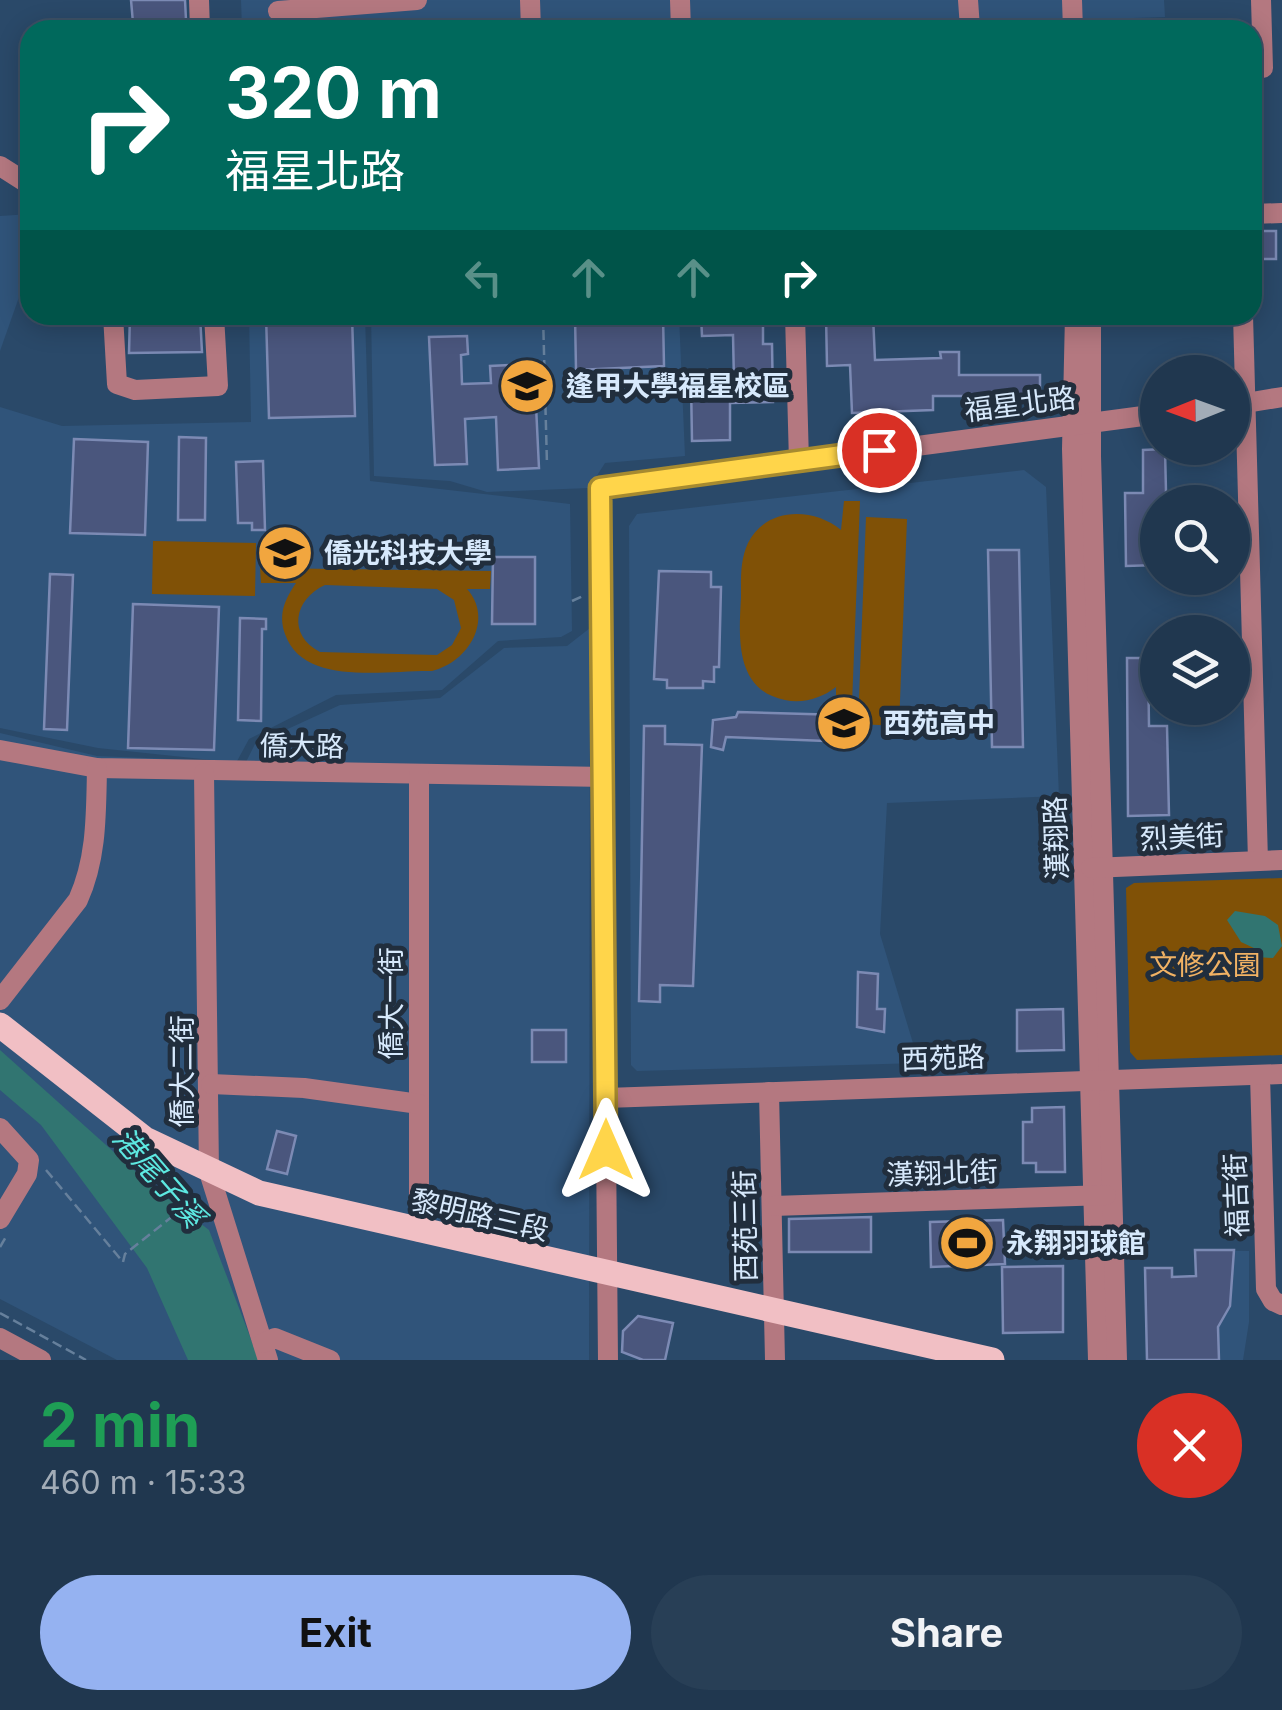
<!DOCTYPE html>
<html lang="en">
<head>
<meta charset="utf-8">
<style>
  body { margin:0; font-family:Inter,"Noto Sans TC",sans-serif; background:#283f56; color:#f1f3f6; height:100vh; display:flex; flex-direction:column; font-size:38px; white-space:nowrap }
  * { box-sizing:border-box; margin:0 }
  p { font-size:32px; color:#a2acb7 }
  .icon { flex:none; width:55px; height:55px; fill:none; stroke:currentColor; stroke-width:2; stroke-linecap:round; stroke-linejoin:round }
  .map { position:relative; height:1360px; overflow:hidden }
  .details { display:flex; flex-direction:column; background:#20374f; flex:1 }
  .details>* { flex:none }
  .banner { position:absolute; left:20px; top:20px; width:1242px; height:305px; border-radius:30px; box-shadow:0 5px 25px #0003,0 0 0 2px #3d5166; background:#00695c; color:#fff; overflow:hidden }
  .needle { width:65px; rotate:269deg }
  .fabs { position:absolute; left:1140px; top:355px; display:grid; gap:20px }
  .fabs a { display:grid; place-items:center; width:110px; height:110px; border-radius:50%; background:#20374f; box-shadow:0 5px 25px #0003,0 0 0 2px #3d5166; font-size:50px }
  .pin { position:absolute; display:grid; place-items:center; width:85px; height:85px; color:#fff; margin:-42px; border:5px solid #fff; border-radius:50%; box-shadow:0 2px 10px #0007 }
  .me { position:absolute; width:110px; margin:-55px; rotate:0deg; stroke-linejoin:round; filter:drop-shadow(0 0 8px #0008) }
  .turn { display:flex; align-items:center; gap:35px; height:210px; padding:0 40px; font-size:45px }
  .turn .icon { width:130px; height:130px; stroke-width:2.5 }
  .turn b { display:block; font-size:70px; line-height:85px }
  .lanes { display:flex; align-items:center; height:95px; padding:0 40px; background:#0003; justify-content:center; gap:50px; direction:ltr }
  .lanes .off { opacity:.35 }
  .round { display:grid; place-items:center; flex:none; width:105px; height:105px; border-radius:52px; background:#283f56 }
  .head { display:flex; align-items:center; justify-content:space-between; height:170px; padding:0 40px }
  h1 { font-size:60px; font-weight:700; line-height:75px; color:#1e9e55 }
  .button { display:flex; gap:20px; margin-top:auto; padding:20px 40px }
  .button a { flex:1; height:115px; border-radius:60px; background:#95b2f1; color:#111; font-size:40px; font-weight:700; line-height:115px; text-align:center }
  .button a+a { background:#283f56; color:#f1f3f6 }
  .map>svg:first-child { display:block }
</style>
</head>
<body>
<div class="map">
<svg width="1282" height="1360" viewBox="0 0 1282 1360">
  <rect width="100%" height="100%" fill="#2a4969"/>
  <g fill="#30547a">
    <polygon points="241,0 1164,0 1165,17 981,23 977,30 242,30"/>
    <polygon points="30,214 30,266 0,351 0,216"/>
    <polygon points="249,315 365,315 370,481 570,504 572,631 561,637 498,641 442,690 336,695 249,739 236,763 245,764 255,744 340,705 440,698 504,648 567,646 590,628 589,1360 117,1360 0,1299 0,733 97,756 221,761 98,748 0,728 0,407 62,426 251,422"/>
    <polygon points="371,315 679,315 685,456 605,463 589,488 487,492 450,481 374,476"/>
    <polygon points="1024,470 1046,487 1059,796 887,803 880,934 919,1063 637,1071 631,1065 629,526 637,514"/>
    <polygon points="1195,1250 1249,1251 1249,1322 1243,1360 1175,1360 1198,1324"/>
  </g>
  <g fill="#805106" fill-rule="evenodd">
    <path d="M844 501H860L852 704 836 703V687C822 698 803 704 785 700 734 690 739 636 741 597 741 579 740 560 748 543 766 507 813 507 841 530Z"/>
    <polygon points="866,517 907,519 899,726 858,724"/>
    <polygon points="153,541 256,543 255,596 152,594"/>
    <path d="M260 568 491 571 490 589H467C494 619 469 662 432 671 387 670 303 687 285 634 278 614 285 599 296 583H261ZM325 585 437 589 454 600 461 628 452 645 437 655 320 652C287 635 294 599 325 585Z"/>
    <polygon points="1282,878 1282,1055 1137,1060 1130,1052 1126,888 1134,883"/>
  </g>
  <g fill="#317571">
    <polygon points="1235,911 1265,916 1278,925 1282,946 1273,958 1255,957 1256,949 1241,942 1227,920"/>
    <polygon points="0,1050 154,1188 209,1230 259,1360 188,1360 147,1268 41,1125 0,1090"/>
  </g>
  <g fill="#4a567d" stroke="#7c8ab4" stroke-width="2.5">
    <polygon points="131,0 185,0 186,20 133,23"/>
    <polygon points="1258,231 1276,231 1276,259 1252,259 1252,235"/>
    <polygon points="130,315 200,315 202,352 129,353"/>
    <polygon points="266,315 352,315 355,416 269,418"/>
    <polygon points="575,315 663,315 664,366 576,370"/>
    <polygon points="701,315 763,315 763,344 772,344 773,402 730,403 730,440 692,441 691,382 734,382 733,335 702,336"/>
    <polygon points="826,315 873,315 875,360 941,358 940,352 959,352 959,375 1040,375 1040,395 975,402 974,396 933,396 933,410 852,413 850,365 827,366"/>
    <polygon points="467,336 468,354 461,355 462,384 491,383 490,366 534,364 539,468 498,470 496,417 465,419 467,464 435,465 429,337"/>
    <polygon points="179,437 206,438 205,520 178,520"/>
    <polygon points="74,439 148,442 145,535 70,533"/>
    <polygon points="1165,449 1166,492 1177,492 1177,502 1158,502 1158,565 1126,566 1125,493 1143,493 1143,450"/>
    <polygon points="263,461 265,530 252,530 252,523 238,523 236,462"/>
    <polygon points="988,550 1019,550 1023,747 992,747"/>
    <polygon points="493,557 535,557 535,624 492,624"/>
    <polygon points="659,571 711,572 711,587 721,587 719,667 714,667 714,682 703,681 703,688 667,688 667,680 654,679"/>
    <polygon points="50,574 73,575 67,730 44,729"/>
    <polygon points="133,604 219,607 214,750 128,748"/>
    <polygon points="240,618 266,619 266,629 262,629 261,721 238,720"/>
    <polygon points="1127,658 1148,658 1149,726 1167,726 1169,815 1128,816"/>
    <polygon points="738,712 842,715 842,726 838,738 826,741 726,737 723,750 711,747 713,720 736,717"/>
    <polygon points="644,726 665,726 665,744 702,745 693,986 660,985 660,1002 639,1001"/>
    <polygon points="858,972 878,974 877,1009 885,1009 884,1032 857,1027"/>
    <polygon points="1063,1009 1064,1050 1017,1051 1017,1010"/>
    <rect x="532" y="1030" width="34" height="32"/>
    <polygon points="1064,1107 1065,1172 1036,1172 1036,1163 1023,1163 1023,1122 1032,1122 1032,1108"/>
    <polygon points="277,1131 296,1136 287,1174 267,1169"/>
    <polygon points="871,1217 871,1252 789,1252 789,1219"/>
    <polygon points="1003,1220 1005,1264 931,1267 930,1222"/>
    <polygon points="1195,1250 1234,1250 1230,1306 1218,1327 1219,1360 1147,1360 1145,1268 1172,1268 1172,1277 1196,1276"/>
    <polygon points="1063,1266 1063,1332 1003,1333 1002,1267"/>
    <polygon points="638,1316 673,1323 665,1360 643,1360 622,1352 623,1331"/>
  </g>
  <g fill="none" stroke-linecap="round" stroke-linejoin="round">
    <g stroke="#66809c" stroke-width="2.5" stroke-dasharray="10 5" stroke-linecap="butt">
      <polyline points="543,315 547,465"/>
      <polyline points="572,601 583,596"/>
      <polyline points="46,1170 123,1262 125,1254 183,1208 195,1191"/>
      <polyline points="0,1247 7,1235"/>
      <polyline points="0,1313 86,1360"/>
    </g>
    <g stroke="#b47880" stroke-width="20">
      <polyline points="199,0 200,30"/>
      <polyline points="530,0 531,30"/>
      <polyline points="680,0 681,30"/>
      <polyline points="1072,0 1073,30"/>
      <polyline points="1261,0 1263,68"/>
      <polyline points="278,11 417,0"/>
      <polyline points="889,30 970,28 968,0"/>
      <polyline points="0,166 30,185"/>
      <polyline points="1252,214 1282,213"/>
      <polyline points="113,315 117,384 135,390 218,386 214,315"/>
      <polyline points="795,315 799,462"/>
      <polyline points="1075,315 1072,449 1098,1360"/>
      <polyline points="1091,315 1091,456 1117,1360"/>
      <polyline points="1243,315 1258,861"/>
      <polyline points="1234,405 1282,397"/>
      <polyline points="0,750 97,768 605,777"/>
      <polyline points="204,773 209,1172 268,1360"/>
      <polyline points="419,775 419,1232"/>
      <polyline points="1091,868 1282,860"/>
      <path d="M0 1000 78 900C97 858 96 814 97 768"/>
      <polyline points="1260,1075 1266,1289 1273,1301 1282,1305"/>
      <polyline points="211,1084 304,1088 419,1104"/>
      <polyline points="769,1092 775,1360"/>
      <polyline points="606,1098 1282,1074"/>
      <polyline points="0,1128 29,1160 27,1174 0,1219"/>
      <polyline points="773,1206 1106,1195"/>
      <polyline points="0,1338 41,1360"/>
      <polyline points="263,1343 275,1338 330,1360"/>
      <polyline points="608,1360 600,488 1158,414"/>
    </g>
    <polyline stroke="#f1bfc4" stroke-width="25" points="0,1025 145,1139 259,1193 992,1360"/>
  </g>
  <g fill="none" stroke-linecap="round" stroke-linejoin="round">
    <g stroke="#a68a30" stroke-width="25">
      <polyline id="route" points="606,1150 600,488 879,450"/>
    </g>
    <use href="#route" stroke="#ffd54a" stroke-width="18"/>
  </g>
  <defs>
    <g id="university-disc" transform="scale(2.875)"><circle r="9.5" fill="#f1a63f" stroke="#212e3d"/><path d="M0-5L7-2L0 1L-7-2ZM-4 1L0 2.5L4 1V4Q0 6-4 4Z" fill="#111"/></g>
    <g id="school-disc" transform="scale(2.875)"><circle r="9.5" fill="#f1a63f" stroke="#212e3d"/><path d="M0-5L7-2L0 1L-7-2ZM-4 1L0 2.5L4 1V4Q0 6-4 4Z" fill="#111"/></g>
    <g id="stadium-disc" transform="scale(2.875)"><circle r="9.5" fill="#f1a63f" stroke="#212e3d"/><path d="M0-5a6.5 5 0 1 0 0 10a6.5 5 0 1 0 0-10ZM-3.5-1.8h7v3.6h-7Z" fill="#111"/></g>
  </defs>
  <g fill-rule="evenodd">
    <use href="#university-disc" x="527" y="386"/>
    <use href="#university-disc" x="285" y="553"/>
    <use href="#school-disc" x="844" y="723"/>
    <use href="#stadium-disc" x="967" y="1243"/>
  </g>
  <g text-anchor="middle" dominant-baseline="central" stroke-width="10" stroke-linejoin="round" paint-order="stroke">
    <g font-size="28" font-weight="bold" fill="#d7e9fc" stroke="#212e3d" text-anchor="start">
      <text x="566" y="386">逢甲大學福星校區</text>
      <text x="324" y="553">僑光科技大學</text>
      <text x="883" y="723">西苑高中</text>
      <text x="1006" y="1243">永翔羽球館</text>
    </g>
    <g font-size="28" fill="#d7e9fc" stroke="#212e3d">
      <text transform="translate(1020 404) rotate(-7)">福星北路</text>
      <text transform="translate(302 746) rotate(1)">僑大路</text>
      <text transform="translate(1182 837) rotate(-3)">烈美街</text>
      <text transform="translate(1056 838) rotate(-92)">漢翔路</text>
      <text transform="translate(391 1003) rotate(-90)">僑大一街</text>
      <text transform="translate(943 1058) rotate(-2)">西苑路</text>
      <text transform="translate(182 1071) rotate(-90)">僑大二街</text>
      <text transform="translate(942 1173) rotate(-2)">漢翔北街</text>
      <text transform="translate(1236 1195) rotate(-92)">福吉街</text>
      <text transform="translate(480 1215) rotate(13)">黎明路三段</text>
      <text transform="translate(745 1226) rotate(-91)">西苑三街</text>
    </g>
    <g font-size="28" fill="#f1b264" stroke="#212e3d">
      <text x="1205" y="965">文修公園</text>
    </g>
    <g font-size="30" font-style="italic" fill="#5de8e1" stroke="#212e3d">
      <text transform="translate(159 1177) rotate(49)">港尾子溪</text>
    </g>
  </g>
</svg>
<div class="fabs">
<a><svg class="needle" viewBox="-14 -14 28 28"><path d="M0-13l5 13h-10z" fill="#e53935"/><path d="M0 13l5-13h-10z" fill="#a2acb7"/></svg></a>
<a><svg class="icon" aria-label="search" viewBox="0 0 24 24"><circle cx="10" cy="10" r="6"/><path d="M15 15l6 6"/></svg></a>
<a><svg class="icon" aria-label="layers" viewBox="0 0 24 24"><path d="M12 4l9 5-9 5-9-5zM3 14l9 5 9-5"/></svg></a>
</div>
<div class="pin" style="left:879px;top:450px;background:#d93025"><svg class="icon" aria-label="arrive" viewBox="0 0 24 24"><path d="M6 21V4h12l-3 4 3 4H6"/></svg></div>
<svg class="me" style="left:606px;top:1150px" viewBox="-20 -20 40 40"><path d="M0-17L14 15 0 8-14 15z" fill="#ffd54a" stroke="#fff" stroke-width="4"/></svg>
<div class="banner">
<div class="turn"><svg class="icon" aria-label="right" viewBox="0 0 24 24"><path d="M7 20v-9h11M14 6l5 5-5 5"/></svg><div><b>320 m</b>福星北路</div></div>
<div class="lanes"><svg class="icon off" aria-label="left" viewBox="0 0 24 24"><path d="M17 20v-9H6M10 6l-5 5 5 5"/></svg><svg class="icon off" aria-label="ahead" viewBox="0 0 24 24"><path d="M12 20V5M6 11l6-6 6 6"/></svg><svg class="icon off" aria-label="ahead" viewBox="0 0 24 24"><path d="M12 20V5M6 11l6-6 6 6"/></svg><svg class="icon" aria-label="right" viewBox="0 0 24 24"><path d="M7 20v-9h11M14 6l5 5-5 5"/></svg></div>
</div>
</div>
<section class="details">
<div class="head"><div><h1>2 min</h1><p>460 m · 15:33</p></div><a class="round" style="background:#d93025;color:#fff"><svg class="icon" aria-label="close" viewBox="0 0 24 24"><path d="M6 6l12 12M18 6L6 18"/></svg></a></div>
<div class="button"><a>Exit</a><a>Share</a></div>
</section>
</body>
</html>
